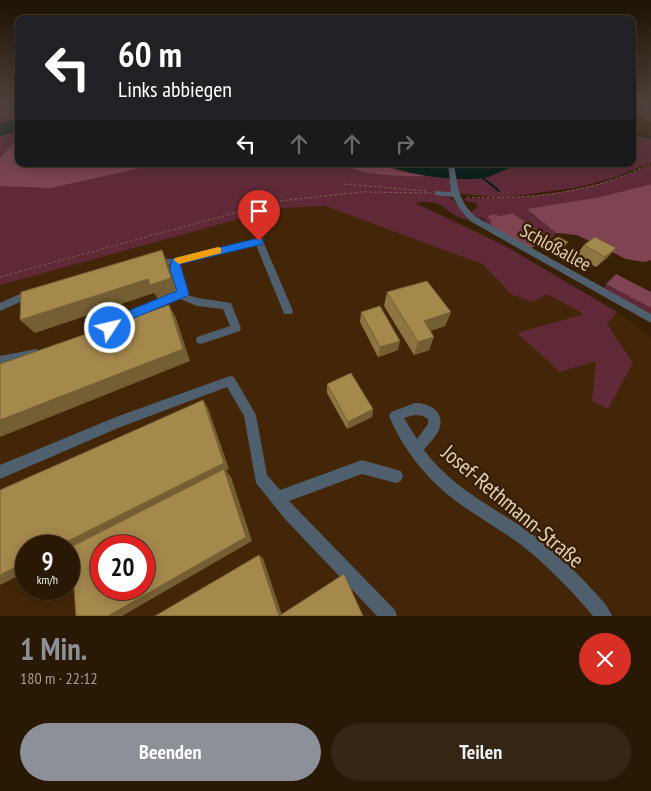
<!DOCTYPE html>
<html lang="de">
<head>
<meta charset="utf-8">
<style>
  body { margin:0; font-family:"PT Sans Narrow",sans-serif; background:#352513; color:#f1f3f6; height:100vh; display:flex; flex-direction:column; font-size:19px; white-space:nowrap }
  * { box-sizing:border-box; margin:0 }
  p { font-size:16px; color:#a5a09a }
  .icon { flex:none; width:28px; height:28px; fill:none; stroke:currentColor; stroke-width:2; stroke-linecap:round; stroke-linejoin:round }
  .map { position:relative; height:616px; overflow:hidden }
  .drawer { display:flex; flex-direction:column; background:#291804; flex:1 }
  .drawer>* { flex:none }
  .hud { position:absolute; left:15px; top:15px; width:621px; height:152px; border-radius:10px; box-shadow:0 2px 12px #0003,0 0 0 1px #453726; background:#202124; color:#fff; overflow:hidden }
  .speed { position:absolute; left:15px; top:535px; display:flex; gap:10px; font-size:25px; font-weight:700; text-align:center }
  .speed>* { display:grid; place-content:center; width:65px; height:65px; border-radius:50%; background:#291804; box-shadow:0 2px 12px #0003,0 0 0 1px #453726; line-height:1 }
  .speed small { font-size:12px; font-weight:400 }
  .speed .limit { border:8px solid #d22; background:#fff; color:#111 }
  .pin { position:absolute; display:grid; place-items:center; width:42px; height:42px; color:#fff; margin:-51px -21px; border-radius:50% 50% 50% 0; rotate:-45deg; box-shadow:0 0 5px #0007 }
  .pin .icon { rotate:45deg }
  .me { position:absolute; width:55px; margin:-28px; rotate:55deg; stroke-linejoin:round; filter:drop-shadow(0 0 4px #0008) }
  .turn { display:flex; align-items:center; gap:18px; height:105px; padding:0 20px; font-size:22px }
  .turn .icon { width:65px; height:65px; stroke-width:2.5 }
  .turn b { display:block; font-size:35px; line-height:42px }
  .lanes { display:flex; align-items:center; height:48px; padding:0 20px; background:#0003; justify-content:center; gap:25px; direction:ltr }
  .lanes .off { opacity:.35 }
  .round { display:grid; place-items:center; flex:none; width:52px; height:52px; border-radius:26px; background:#352513 }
  .head { display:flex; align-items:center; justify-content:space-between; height:85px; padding:0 20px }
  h1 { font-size:30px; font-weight:700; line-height:38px; color:#8c9099 }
  .primary-button { display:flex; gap:10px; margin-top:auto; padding:10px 20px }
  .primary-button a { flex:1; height:58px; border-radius:30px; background:#8c9099; color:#fff; font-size:20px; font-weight:700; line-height:58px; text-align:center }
  .primary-button a+a { background:#352513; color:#f1f3f6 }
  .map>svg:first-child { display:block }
</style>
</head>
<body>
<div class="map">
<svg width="651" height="616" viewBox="0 0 651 616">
  <rect width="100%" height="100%" fill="#372006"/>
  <path fill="#422607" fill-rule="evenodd" d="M404 197 485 235 617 312 651 337V616H0V281L283 202ZM26 546H69V589H26ZM101 546H144V589H101Z"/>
  <g fill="#5f2938">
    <path d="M0 102H19V164H632L633 135 651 139V162L618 176 580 187 502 198 453 193 446 196C454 198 463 214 470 220 444 217 449 197 415 203L507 247 617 312 607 324 633 363 608 409 592 401 596 361 560 372 517 333 584 314 547 294 533 302 512 295 482 264 325 206 279 208 0 285Z"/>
    <polygon points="633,102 651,102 651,121 633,115"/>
    <path d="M651 165V184L600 197 528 209 556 233 551 239 512 213 500 216 493 214 487 217 492 221 495 230 485 224 486 221 483 218 475 219 468 214 477 208 476 203 465 201V198C528 200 593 191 651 165Z"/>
    <polygon points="606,284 651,308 651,316 603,290"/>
  </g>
  <g fill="#804353">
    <polygon points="19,137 19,164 144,164 136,169 51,188 0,186 0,158"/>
    <path d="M346 164H381L398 171 428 176C411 177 357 176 346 164Z"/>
    <polygon points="651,184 651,260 644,262 626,259 577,235 556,233 527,209 600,197"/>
    <polygon points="512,213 551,239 542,237 536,242 539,244 529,249 495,230 490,223 492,221 487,217 493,214 500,216"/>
    <polygon points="616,274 651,292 651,308 606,284"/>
  </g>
  <g fill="#011c19">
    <polygon points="19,118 19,131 0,136 0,123"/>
    <path d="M382 164H514V167C504 169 494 176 485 178 454 182 410 175 382 164Z"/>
  </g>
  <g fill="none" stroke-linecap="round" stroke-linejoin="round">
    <polyline stroke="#011c19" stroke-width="1" points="632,134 651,138"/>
    <polyline stroke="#011c19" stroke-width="2" points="483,178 499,191"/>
    <g stroke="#7b664f" stroke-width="1" stroke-dasharray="2.5 2.5" stroke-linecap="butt">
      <polyline points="344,184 427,191"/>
      <path d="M467 197C529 200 596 193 651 163"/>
      <polyline points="0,277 278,201 362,192 431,193"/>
    </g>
    <g fill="#4f5f6d" fill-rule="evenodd">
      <path d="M448 164H454C458 187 458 201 476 217L651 314V323L470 221 459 208 453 197 435 195V191L451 192Z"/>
      <path d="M259 238 263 241 293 311 292 314H284L283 311 256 245 180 263V269L188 295 198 298 231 303 241 328 240 331 201 344 197 343 196 340 197 337 230 326 223 309 197 306 180 299C162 307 142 313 124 322 116 326 111 337 100 334L99 331C101 326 110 322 114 317L178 292 170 265 153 263 152 261 153 259H172Z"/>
      <polygon points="33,288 36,289 38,292 36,295 0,311 0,303"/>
      <polygon points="36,349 40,351 42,354 40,357 0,366 0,356"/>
      <polygon points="230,376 234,377 256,415 267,475 280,490 362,460 401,471 403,476 401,481 396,483 362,474 289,501 395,610 397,616 377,616 285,519 256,483 244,416 227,387 118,428 0,479 0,465 116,417"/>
      <path d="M415 403C429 403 444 411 440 427 438 435 429 443 424 450 451 487 492 506 529 532 550 547 569 565 586 583 595 593 607 603 612 616H593C571 590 547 565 520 544 501 530 479 518 460 504 430 483 403 450 389 416L391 412ZM415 415 423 416 428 419V424L417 439 404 418Z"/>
    </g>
  </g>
  <g fill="#8e7541">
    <polygon points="552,241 568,242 563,249 556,254 548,248"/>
    <polygon points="584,245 616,248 607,258 596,267 576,255"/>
    <polygon points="387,292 451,312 445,326 430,331 429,350 414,355 384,306"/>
    <polygon points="361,312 398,350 378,357 360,322"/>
    <polygon points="327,384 373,409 372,417 347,429 327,393"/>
  </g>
  <g fill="#745f35">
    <polygon points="568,242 563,249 556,254 561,246"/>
    <polygon points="616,248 607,258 596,267 605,257"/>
    <polygon points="162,250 168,264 178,292 158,299 154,293 35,333 20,320"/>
    <polygon points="169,305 176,318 190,361 0,437 0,420"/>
    <polygon points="451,312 445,326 419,334 424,321"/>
    <polygon points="434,337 429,350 414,355 418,342"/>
    <polygon points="400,341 398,350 378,357 380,347"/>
    <polygon points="203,400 208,408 229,469 226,471 231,477 252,541 122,616 108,616 225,471 69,550 69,546 58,546"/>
    <polygon points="373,409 372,417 347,429 348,422"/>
    <polygon points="259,555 263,558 282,615 279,616"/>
    <polygon points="26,562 26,572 0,585 0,575"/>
  </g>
  <g fill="#a5884c" stroke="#745f35" fill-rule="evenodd">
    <polygon points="558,237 568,242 561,246 552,241"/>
    <polygon points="595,237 616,248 605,257 584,245"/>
    <polygon points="162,250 171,278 150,285 148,279 20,320 21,292"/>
    <polygon points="427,281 451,312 424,321 434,337 418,342 387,292"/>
    <polygon points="169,305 183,349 0,420 0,364"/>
    <polygon points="380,306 400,341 380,347 361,312"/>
    <polygon points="351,373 373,409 348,422 327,384"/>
    <polygon points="203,400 224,463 58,546 26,546 26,562 0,575 0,490"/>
    <path d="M224 469 246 537 108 616H76L71 547ZM101 546H144V589H101Z"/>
    <polygon points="259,555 279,616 344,574 363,616 155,616"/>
  </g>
  <linearGradient id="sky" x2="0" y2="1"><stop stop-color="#1e1203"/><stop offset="0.54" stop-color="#4d423b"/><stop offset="1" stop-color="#4d423b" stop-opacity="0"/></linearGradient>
  <rect width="651" height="188" fill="url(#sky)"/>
  <polygon fill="#1a73e8" stroke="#114b97" points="259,238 263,239 263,244 180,264 189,294 187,296 122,323 115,332 106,332 104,328 113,317 177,291 170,269 172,259"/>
  <polygon fill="#f59e0b" points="218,247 221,248 221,253 179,264 174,260 175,258"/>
  <g text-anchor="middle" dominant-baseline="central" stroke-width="5" stroke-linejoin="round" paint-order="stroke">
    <g font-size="19" fill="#e3cfbd" stroke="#372006">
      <text transform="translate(556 247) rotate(29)">Schloßallee</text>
    </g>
    <g font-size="22" fill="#e3cfbd" stroke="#372006">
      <text transform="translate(513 506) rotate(40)">Josef-Rethmann-Straße</text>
    </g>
  </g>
</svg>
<div class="speed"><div>9<small>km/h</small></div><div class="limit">20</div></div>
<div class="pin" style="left:259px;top:241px;background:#d93025"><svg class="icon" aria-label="arrive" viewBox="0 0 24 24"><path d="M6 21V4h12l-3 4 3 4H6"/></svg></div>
<svg class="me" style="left:110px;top:328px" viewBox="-20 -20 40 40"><circle r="17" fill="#1a73e8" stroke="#fff" stroke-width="3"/><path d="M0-11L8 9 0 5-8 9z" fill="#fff"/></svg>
<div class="hud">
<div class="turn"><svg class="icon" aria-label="left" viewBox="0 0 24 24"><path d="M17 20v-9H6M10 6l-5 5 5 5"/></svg><div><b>60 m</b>Links abbiegen</div></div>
<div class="lanes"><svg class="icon" aria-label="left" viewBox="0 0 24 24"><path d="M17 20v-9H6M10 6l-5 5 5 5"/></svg><svg class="icon off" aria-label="ahead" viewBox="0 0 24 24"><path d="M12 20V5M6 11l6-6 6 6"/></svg><svg class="icon off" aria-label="ahead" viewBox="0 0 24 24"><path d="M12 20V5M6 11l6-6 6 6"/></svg><svg class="icon off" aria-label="right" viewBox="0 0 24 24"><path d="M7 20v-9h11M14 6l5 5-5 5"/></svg></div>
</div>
</div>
<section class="drawer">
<div class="head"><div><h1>1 Min.</h1><p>180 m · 22:12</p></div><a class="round" style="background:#d93025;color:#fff"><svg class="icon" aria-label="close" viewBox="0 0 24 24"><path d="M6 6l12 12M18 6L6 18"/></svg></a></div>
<div class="primary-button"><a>Beenden</a><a>Teilen</a></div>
</section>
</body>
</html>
